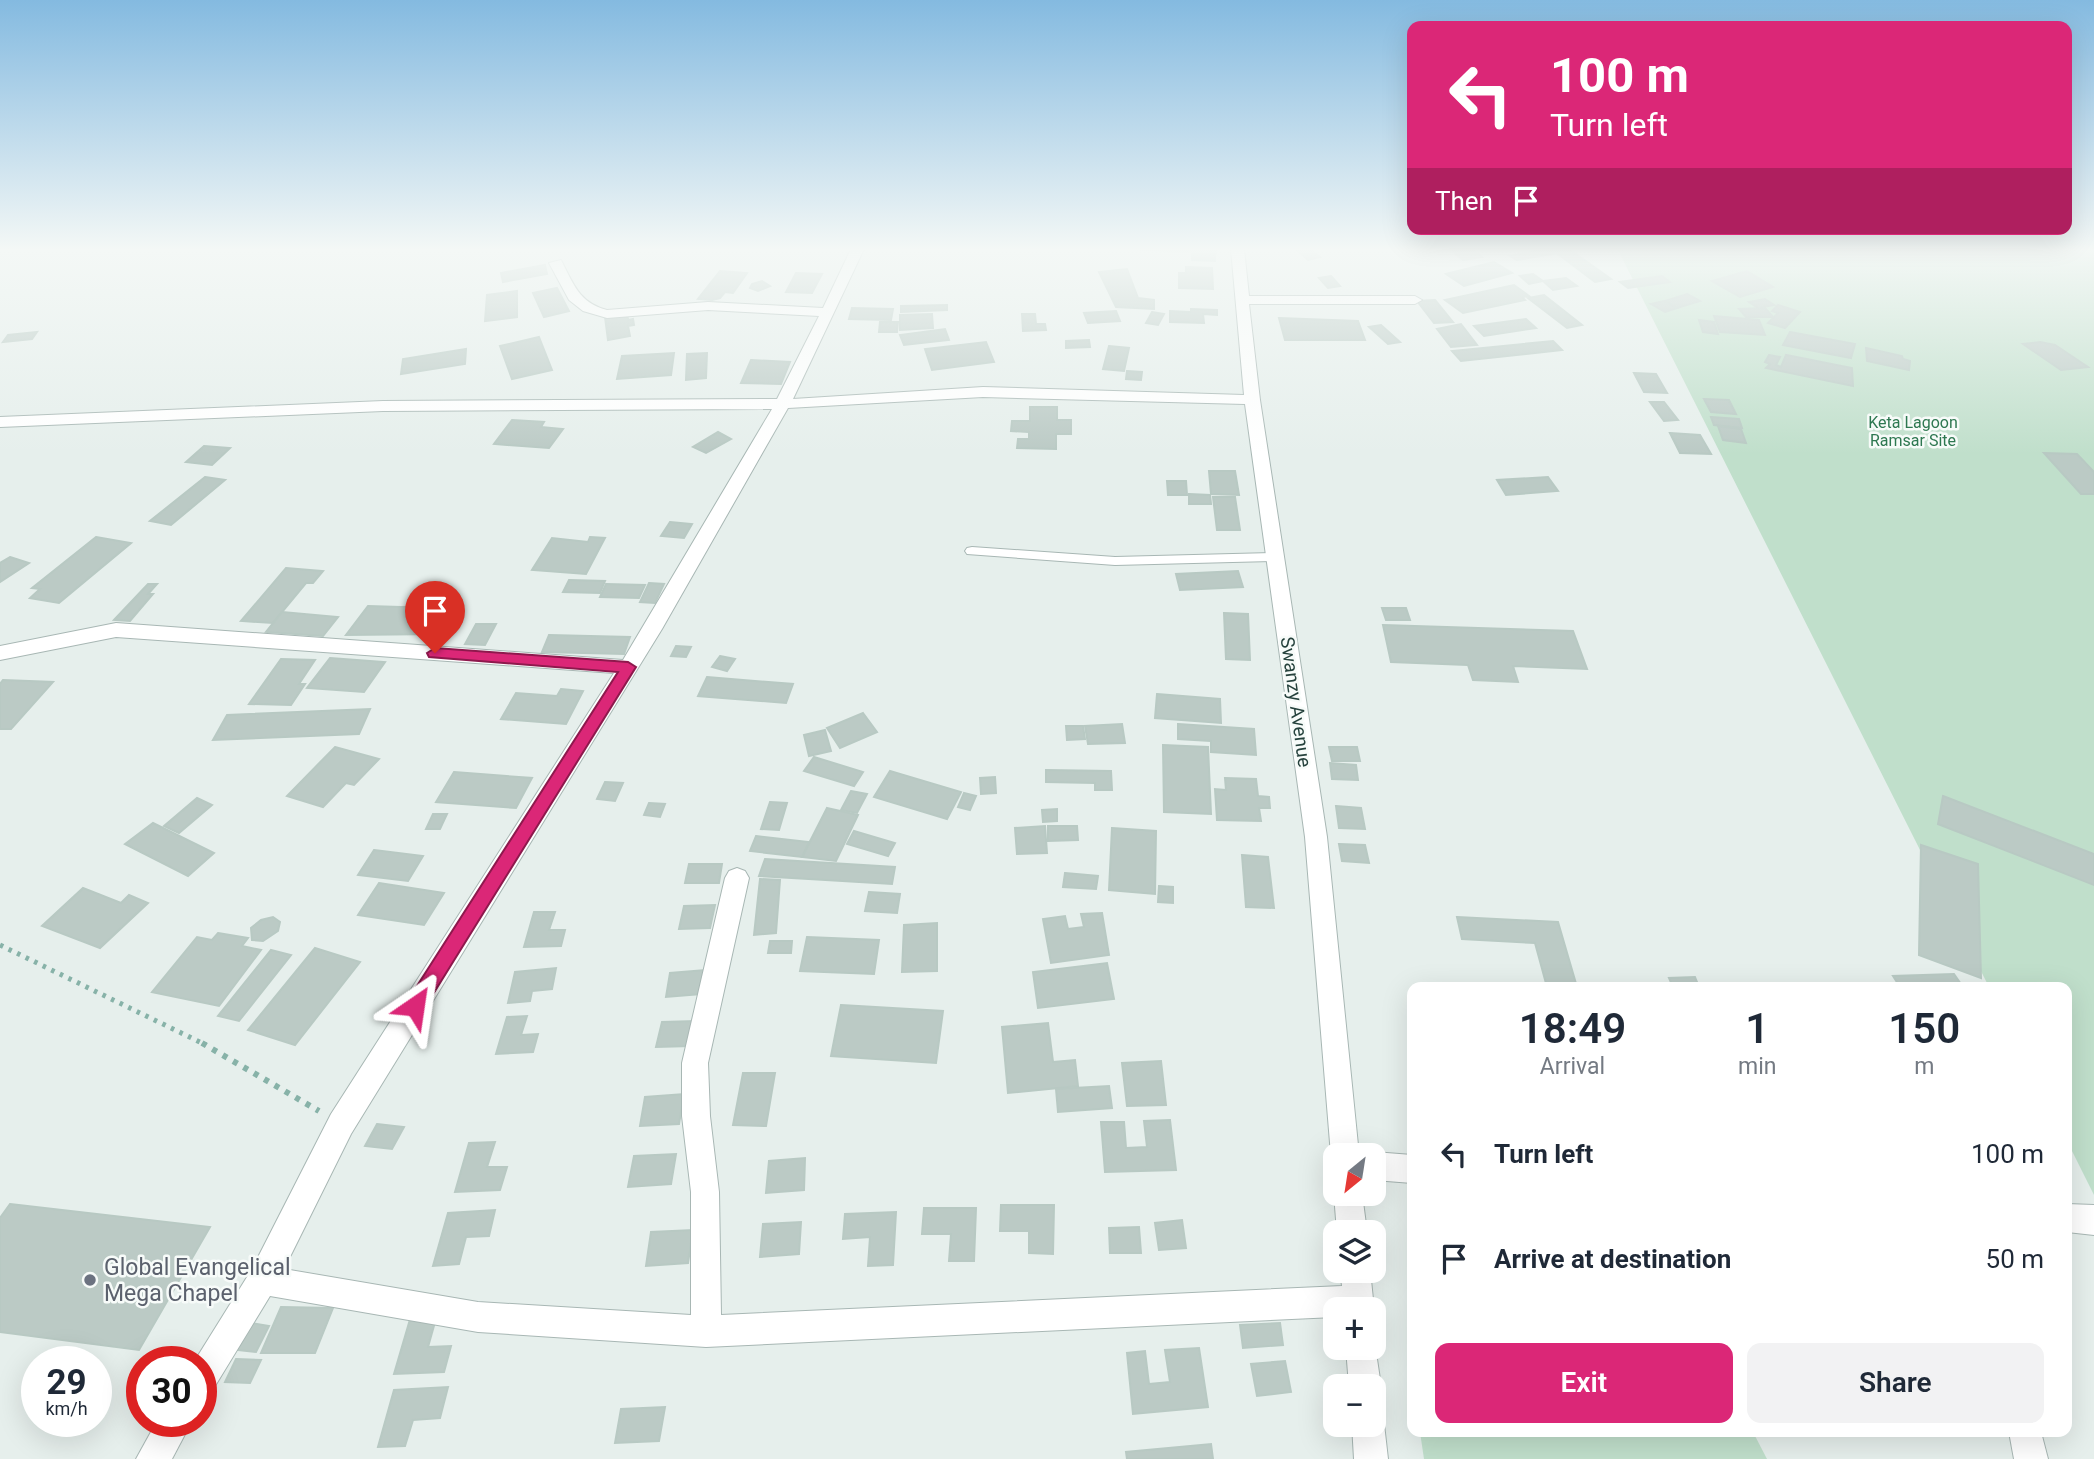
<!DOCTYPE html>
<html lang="en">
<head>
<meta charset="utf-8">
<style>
  body { margin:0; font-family:Roboto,sans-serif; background:#f2f2f3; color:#1f2937; height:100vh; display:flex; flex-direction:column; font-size:26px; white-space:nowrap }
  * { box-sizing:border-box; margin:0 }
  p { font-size:23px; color:#747a83 }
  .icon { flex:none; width:38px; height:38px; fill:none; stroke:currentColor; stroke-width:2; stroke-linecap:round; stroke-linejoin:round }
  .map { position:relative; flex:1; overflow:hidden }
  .drawer { position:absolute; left:1407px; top:982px; width:665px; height:455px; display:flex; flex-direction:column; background:#fff; border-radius:14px; box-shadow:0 7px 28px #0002 }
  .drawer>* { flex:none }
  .top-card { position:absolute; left:1407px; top:21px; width:665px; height:214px; border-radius:14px; box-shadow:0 7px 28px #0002; background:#db2777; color:#fff; overflow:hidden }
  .needle { width:46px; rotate:210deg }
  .controls { position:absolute; left:1323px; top:1143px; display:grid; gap:14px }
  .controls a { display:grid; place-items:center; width:63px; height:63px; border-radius:14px; background:#fff; box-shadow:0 7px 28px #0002; font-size:35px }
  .speed { position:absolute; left:21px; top:1346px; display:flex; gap:14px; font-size:35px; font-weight:700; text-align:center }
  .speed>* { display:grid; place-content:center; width:91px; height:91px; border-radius:50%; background:#fff; box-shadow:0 7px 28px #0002; line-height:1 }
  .speed small { font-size:18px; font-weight:400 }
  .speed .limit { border:10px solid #d22; background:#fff; color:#111 }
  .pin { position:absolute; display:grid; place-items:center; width:60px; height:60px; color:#fff; margin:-72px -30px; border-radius:50% 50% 50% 0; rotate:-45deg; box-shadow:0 0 7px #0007 }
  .pin .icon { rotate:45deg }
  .me { position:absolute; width:77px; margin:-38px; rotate:32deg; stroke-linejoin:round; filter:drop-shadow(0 0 5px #0008) }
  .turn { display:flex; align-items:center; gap:24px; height:147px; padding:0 28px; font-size:32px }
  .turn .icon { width:91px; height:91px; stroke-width:2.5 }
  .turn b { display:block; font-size:49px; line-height:60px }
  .then { display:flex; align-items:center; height:66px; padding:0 28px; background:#0003; gap:14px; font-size:26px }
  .eta { display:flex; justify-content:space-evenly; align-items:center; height:119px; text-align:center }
  .eta b { font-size:42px; font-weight:600; line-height:49px }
  .cta { display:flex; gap:14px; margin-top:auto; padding:14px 28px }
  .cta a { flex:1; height:80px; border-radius:14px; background:#db2777; color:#fff; font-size:28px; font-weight:600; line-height:80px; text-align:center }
  .cta a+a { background:#f2f2f3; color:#1f2937 }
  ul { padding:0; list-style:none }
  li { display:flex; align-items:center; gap:21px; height:105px; padding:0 28px }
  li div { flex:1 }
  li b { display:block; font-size:26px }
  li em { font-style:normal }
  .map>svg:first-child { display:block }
</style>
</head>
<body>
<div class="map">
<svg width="2094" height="1459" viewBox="0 0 2094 1459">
  <rect width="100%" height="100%" fill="#e6efec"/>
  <g fill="#c0dfcb">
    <polygon points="2094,249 2094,1195 2067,1141 2067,987 1989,987 1618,250"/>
    <polygon points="1420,1432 1753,1432 1767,1459 1424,1459"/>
  </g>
  <g fill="#bbcac5" stroke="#b8c9c3" stroke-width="2">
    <polygon points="1216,249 1216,253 1141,250 1141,249"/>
    <polygon points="1296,249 1310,249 1320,257 1308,260"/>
    <polygon points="1450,249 1473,249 1482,257 1463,260"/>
    <polygon points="1545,249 1571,251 1517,260 1510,256"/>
    <polygon points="1573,252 1611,279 1595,282 1558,254"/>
    <polygon points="1192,253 1215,254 1215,261 1192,260"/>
    <polygon points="1494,262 1512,273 1464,286 1446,274"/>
    <polygon points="545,265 547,274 503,282 501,273"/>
    <polygon points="1186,267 1212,268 1213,289 1179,288 1179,273 1186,273"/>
    <polygon points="1127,269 1138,298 1154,300 1154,309 1116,307 1099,272"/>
    <polygon points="720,271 747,273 733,293 725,292 720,298 712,300 698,299"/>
    <polygon points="1747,271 1773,287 1740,297 1712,281"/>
    <polygon points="796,273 822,274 812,293 786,292"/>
    <polygon points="1533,274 1543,281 1529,284 1520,276"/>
    <polygon points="1331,276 1340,286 1328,288 1319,278"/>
    <polygon points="1662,276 1670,282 1628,288 1620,282"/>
    <polygon points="1566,278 1577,286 1553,290 1543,281"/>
    <polygon points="762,281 770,286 758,291 750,288 752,284"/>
    <polygon points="1514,285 1529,296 1522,297 1525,300 1463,313 1445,300"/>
    <polygon points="557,288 569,311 544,317 533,293"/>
    <polygon points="517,291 517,317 485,321 487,295"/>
    <polygon points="1687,294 1700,301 1677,308 1665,301"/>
    <polygon points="1544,295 1582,325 1567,328 1528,298"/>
    <polygon points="1765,299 1774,305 1758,308 1749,302"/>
    <polygon points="1435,300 1453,322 1434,323 1417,301"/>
    <polygon points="1664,301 1677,308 1665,312 1651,304"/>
    <polygon points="947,305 947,310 901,312 901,306"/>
    <polygon points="1778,305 1800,312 1785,328 1768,323 1778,313 1772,311"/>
    <polygon points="852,308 893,309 891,320 849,319"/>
    <polygon points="1765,308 1773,317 1746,317 1739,309"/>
    <polygon points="1191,309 1217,310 1217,315 1203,314 1204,323 1170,322 1170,311 1191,312"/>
    <polygon points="1116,311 1120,321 1088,323 1084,313"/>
    <polygon points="1152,312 1164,314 1158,325 1146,323"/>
    <polygon points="627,313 628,320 633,319 634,325 628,326 630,336 608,340 605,317"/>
    <polygon points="932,314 933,328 900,330 900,315"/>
    <polygon points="1022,314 1035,314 1036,324 1045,324 1046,330 1023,331"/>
    <polygon points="1714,316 1759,320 1765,335 1720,332"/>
    <polygon points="1279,318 1358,321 1365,340 1285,340"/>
    <polygon points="1526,319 1536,328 1484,336 1474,326"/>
    <polygon points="1699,320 1714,322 1718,334 1703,332"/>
    <polygon points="880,322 898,322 897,332 879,332"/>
    <polygon points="1461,324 1477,345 1451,347 1437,329"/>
    <polygon points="1381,325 1400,342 1388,344 1369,327"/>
    <polygon points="945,329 949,340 904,345 900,335"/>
    <polygon points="37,332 32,339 3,342 8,335"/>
    <polygon points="1790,332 1855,344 1851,358 1783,345"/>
    <polygon points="539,337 552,370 512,379 500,346"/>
    <polygon points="1089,340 1090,347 1066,348 1066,341"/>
    <polygon points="1553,341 1562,350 1461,361 1452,351"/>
    <polygon points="986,342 994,362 932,370 925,349"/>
    <polygon points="2040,342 2055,345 2088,367 2061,370 2023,344"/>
    <polygon points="1109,346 1129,348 1124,371 1103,369"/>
    <polygon points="1866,348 1902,356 1903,359 1910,361 1909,370 1867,361"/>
    <polygon points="466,349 465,364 401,374 403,359"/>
    <polygon points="674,353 671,375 617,379 622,356"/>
    <polygon points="707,353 706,378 686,380 687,354"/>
    <polygon points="1769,355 1780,357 1776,365 1781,367 1786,355 1852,368 1853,386 1766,368 1770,364 1765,362"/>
    <polygon points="751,360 790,362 781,384 741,383"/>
    <polygon points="1127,371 1142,372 1141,380 1126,379"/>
    <polygon points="1634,373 1656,374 1667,393 1644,392"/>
    <polygon points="1704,399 1729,400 1736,414 1711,412"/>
    <polygon points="1650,402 1664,402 1678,420 1664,421"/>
    <polygon points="1030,407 1057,407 1057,420 1071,420 1071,434 1056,434 1056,449 1017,448 1018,439 1029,439 1029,432 1011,431 1012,421 1030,421"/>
    <polygon points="1711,417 1739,419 1742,428 1714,425"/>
    <polygon points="512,420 544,422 541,427 563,429 549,448 494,444"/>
    <polygon points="1718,426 1741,429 1746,443 1723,440"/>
    <polygon points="718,432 731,439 706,453 693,447"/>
    <polygon points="1670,433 1700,435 1711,454 1680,453"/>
    <polygon points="204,446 230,448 212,465 186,462"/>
    <polygon points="2044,453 2077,454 2094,472 2094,494 2081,494"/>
    <polygon points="1209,471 1235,471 1239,495 1211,494"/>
    <polygon points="205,477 225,480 171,525 150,521"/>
    <polygon points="1548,477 1558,491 1506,495 1497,480"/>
    <polygon points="1167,481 1186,481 1187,495 1168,495"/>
    <polygon points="1189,494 1210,495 1211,504 1189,504"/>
    <polygon points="1213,497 1235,497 1240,530 1217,530"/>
    <polygon points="670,522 692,524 684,538 661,536"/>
    <polygon points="96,537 131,543 59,603 30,598 40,589 32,588"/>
    <polygon points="590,537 605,538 586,574 532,570 552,538 588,542"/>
    <polygon points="10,557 29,563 0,582 0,563"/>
    <polygon points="286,568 323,571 313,583 306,583 273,623 241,621"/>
    <polygon points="1238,571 1243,587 1180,590 1176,574"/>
    <polygon points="569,580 605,581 600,593 563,592"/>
    <polygon points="649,583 664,584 655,603 640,602"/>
    <polygon points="148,584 157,584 148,594 153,594 130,621 114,620"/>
    <polygon points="606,584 645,585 639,598 600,597"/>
    <polygon points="368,606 401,607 454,606 440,634 346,635"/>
    <polygon points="1382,608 1406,608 1410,620 1386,620"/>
    <polygon points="282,612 338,617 323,636 266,632"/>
    <polygon points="1224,613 1248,614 1250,660 1226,659"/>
    <polygon points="476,624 496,624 485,645 465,644"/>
    <polygon points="1383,625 1573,631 1587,669 1513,666 1518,682 1473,680 1468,665 1391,662"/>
    <polygon points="549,635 630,637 624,654 542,652"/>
    <polygon points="676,646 691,647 686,657 671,656"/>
    <polygon points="720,656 735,659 727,671 712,667"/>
    <polygon points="330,658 385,662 364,692 307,688"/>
    <polygon points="281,659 315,660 299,684 305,684 291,705 249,704"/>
    <polygon points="707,677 793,684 786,703 698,696"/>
    <polygon points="3,680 53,682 11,729 0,729 0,684"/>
    <polygon points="561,689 583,691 566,724 501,719 516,693 557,696"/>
    <polygon points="1157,694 1220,699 1221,723 1155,718"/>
    <polygon points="370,709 359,734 213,740 227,715"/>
    <polygon points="863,713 877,732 840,748 827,728"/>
    <polygon points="1122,724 1125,743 1088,744 1085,726"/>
    <polygon points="1178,724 1254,729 1256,755 1211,752 1211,741 1178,739"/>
    <polygon points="1066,726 1083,726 1085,739 1067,740"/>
    <polygon points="825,730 831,751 809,756 804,735"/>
    <polygon points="1163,745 1208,747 1211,814 1164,812"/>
    <polygon points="335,747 379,759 354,785 346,783 323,807 287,796"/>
    <polygon points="1329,747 1357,747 1360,761 1332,761"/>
    <polygon points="814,757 863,772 854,786 804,771"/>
    <polygon points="1330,763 1356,765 1358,780 1332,779"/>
    <polygon points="1046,770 1111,771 1112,790 1095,790 1095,783 1046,782"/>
    <polygon points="890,771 961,792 947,819 874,797"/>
    <polygon points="454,772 532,778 516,808 436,802"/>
    <polygon points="995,777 996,793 981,794 980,778"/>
    <polygon points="1225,778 1256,779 1258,796 1269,797 1270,808 1259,808 1261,821 1217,820 1215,789 1226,790"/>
    <polygon points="605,782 623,783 615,801 597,799"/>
    <polygon points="851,791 867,794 857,813 841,810"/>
    <polygon points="964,793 976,796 970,810 958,807"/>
    <polygon points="1943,796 2094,854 2094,885 1938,824"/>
    <polygon points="197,798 212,805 179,833 164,826"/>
    <polygon points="770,802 787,803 779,830 761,829"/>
    <polygon points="649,803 665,804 660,817 644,815"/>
    <polygon points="1336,806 1361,808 1365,829 1339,828"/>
    <polygon points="827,808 858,815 836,861 802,857"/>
    <polygon points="1057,809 1057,821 1043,822 1042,810"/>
    <polygon points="433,814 447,814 440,829 426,829"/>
    <polygon points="153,823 214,853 188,876 125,844"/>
    <polygon points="1045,826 1047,853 1017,854 1015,828"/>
    <polygon points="1048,826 1077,826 1078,840 1048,841"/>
    <polygon points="1112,828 1156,831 1155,894 1109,890"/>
    <polygon points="854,831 895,843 888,856 847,844"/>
    <polygon points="756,836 809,842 802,857 750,851"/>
    <polygon points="1339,844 1365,845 1369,863 1342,861"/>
    <polygon points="1921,845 1978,864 1981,978 1919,955"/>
    <polygon points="374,850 423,856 408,881 358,875"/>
    <polygon points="1242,855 1268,857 1274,908 1246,907"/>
    <polygon points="765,859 895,867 892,884 759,876"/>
    <polygon points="689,864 722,864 719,883 685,883"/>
    <polygon points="1065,873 1098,876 1096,889 1063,887"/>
    <polygon points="760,879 780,880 776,933 754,935"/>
    <polygon points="379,883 444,893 424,925 358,915"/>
    <polygon points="1159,886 1173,887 1173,903 1158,902"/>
    <polygon points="83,888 121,903 129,895 148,903 100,948 42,926"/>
    <polygon points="869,892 900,894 897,913 865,911"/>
    <polygon points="715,905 710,928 679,929 684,906"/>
    <polygon points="534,912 555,912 549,930 565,930 561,946 524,947"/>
    <polygon points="1102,913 1109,955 1051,963 1043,919 1065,916 1068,929 1084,927 1081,914"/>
    <polygon points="273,917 280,922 278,931 263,941 252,940 251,928 261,920"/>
    <polygon points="1457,917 1558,922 1577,987 1547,987 1535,943 1462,939"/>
    <polygon points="937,923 937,971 902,972 904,925"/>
    <polygon points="218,933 248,938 242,946 261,950 219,1006 152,992 197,937 212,940"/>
    <polygon points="807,937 879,940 874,974 800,971"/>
    <polygon points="770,941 792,941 791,953 768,953"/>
    <polygon points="315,948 360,962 295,1045 248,1030"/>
    <polygon points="271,950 291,955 239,1021 218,1016"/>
    <polygon points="1107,963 1114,999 1038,1008 1033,972"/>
    <polygon points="556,968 552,989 532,991 530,1001 508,1003 515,972"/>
    <polygon points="705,970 701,994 666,997 670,973"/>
    <polygon points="1954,974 1963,987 1900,987 1893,976"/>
    <polygon points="1695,977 1699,987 1673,987 1669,978"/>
    <polygon points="841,1005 943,1011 936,1063 831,1056"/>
    <polygon points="527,1016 521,1035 538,1034 533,1052 496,1054 507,1017"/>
    <polygon points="696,1021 691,1046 656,1047 662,1022"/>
    <polygon points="1048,1023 1053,1062 1075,1060 1078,1086 1008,1093 1002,1027"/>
    <polygon points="1161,1061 1166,1105 1127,1106 1122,1063"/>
    <polygon points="743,1073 775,1073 766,1126 733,1125"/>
    <polygon points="1109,1086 1112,1108 1058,1112 1056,1089"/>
    <polygon points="684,1094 679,1124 640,1126 645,1097"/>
    <polygon points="1170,1120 1176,1170 1105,1172 1101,1122 1124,1122 1126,1148 1147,1147 1144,1121"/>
    <polygon points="377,1124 404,1127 392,1149 365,1146"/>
    <polygon points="495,1142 487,1167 507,1167 500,1190 455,1192 469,1143"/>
    <polygon points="676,1154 671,1184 628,1187 634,1156"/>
    <polygon points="805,1158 804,1190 766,1193 769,1161"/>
    <polygon points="10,1204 210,1227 139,1350 0,1332 0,1218"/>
    <polygon points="1001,1205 1054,1205 1053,1254 1029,1253 1029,1231 1000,1231"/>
    <polygon points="924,1208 976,1208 974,1261 949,1261 951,1234 922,1234"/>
    <polygon points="495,1210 489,1236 466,1237 459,1264 433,1266 448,1213"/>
    <polygon points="896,1212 893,1265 868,1266 870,1237 843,1239 845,1214"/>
    <polygon points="1182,1220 1186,1248 1159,1250 1155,1223"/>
    <polygon points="801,1222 799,1254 760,1257 763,1224"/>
    <polygon points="1139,1227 1141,1253 1110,1253 1109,1228"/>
    <polygon points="693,1230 688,1263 646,1266 651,1232"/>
    <polygon points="281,1307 333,1308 315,1353 261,1353"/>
    <polygon points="437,1315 428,1347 451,1346 444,1372 394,1374 411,1316"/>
    <polygon points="251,1323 269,1326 256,1352 237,1350"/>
    <polygon points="1280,1323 1283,1345 1243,1348 1240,1325"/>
    <polygon points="1199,1348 1208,1407 1133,1414 1127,1353 1145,1351 1149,1384 1170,1382 1165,1350"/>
    <polygon points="236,1359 261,1360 250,1383 225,1382"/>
    <polygon points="1285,1361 1291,1392 1257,1396 1251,1364"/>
    <polygon points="448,1387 440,1418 413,1420 405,1446 378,1447 394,1390"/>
    <polygon points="665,1407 659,1441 615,1443 621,1409"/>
    <polygon points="1211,1444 1213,1459 1127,1459 1126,1452"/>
  </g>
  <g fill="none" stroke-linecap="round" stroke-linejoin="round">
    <g stroke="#a8b7b4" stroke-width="2">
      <polygon id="service" points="972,547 1115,557 1275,553 1282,557 1275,561 1115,565 967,554 965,551 967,548"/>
    </g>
    <g stroke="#a8b7b4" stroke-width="2">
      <g id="minor">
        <path d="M851 249H864L793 399 983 387 1244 395 1231 249H1244L1249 296H1415L1422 300 1415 304H1249L1260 400 1327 837 1359 1155H1335V1165L1331 1155 1305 837 1245 404 983 397 788 408 662 629 351 1134 284 1269 478 1302 691 1315V1192L682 1116V1063L725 878 729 871 737 868 745 871 749 878 708 1063 710 1116 719 1192 721 1315 1342 1286 1340 1270H1370L1374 1309V1310L1335 1309V1317L706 1347 478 1332 270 1296 212 1391 201 1396V1362H194L252 1269 331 1114 614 673 116 637 0 660V646L116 623 623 660 772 409 383 411 0 427V417L383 401 777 399 819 316 708 310 607 318 583 311 569 300 549 263 561 260C573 283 579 303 607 310L708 302 823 308Z"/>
        <polygon points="1374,1152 1412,1155 1412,1183 1374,1180 1374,1155 1366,1155"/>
        <polygon points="1335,1190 1335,1194 1362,1194 1367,1232 1337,1232 1334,1194"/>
        <polygon points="2067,1204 2094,1205 2094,1235 2067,1232"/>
        <polygon points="1374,1339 1381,1386 1374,1398 1374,1386 1349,1386 1346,1348 1374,1348"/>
        <polygon points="1374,1410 1380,1412 1384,1424 1388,1459 1354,1459 1352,1424 1374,1424"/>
        <polygon points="157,1421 192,1421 172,1459 136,1459"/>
        <polygon points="2009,1432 2041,1432 2048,1459 2014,1459"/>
      </g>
    </g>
    <polyline stroke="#87b2a8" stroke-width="5" stroke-dasharray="3.5 6" stroke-linecap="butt" points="0,945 206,1045"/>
    <polyline stroke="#87b2a8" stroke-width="6" stroke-dasharray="5 7" stroke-linecap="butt" points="202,1043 319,1111"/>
    <use href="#service" fill="#fff" fill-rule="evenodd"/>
    <use href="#minor" fill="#fff" fill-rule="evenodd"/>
  </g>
  <linearGradient id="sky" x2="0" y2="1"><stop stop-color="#84bae0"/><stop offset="0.55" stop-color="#f4f8f6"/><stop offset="1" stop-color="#f4f8f6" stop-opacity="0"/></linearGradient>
  <rect width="2094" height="454" fill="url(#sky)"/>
  <polygon fill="#db2777" stroke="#8e194d" stroke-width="2" points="435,648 628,662 636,667 422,1012 415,1015 408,1012 405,1006 408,1000 618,672 429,657 427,653"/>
  <circle fill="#6b7280" stroke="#f7fbf9" stroke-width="2.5" cx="90" cy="1280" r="7"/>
  <g text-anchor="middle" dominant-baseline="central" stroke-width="5" stroke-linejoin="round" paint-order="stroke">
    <g font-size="16" fill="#2e7851" stroke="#f7fbf9">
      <text x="1913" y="422">Keta Lagoon<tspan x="1913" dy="18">Ramsar Site</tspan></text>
    </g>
    <g font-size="19" fill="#25413c" stroke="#f7fbf9">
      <text transform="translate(1296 702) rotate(82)">Swanzy Avenue</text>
    </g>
    <g font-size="23" fill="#5b616d" stroke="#f7fbf9" text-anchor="start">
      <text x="104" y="1267">Global Evangelical<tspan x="104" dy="26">Mega Chapel</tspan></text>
    </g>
  </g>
</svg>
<div class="controls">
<a><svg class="needle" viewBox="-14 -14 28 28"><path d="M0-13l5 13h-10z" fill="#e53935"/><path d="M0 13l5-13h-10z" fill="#747a83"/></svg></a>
<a><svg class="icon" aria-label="layers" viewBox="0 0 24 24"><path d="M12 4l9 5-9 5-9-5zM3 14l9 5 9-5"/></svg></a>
<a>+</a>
<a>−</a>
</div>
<div class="speed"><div>29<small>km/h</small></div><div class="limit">30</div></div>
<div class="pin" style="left:435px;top:653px;background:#d93025"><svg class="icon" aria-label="arrive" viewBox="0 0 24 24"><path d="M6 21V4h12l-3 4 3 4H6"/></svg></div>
<svg class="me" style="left:415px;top:1006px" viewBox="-20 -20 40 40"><path d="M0-17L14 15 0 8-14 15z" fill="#db2777" stroke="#fff" stroke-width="4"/></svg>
<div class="top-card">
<div class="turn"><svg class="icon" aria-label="left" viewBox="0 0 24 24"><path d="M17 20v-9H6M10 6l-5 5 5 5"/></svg><div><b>100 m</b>Turn left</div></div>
<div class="then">Then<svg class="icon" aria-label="arrive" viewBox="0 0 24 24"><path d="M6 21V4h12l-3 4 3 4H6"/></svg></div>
</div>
<section class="drawer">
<div class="eta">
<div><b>18:49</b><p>Arrival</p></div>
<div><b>1</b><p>min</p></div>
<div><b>150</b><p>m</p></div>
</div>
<ul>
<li><svg class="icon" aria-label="left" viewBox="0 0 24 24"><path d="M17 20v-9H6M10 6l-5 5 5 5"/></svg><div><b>Turn left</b></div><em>100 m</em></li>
<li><svg class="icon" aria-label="arrive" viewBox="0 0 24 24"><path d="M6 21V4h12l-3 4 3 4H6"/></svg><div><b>Arrive at destination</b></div><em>50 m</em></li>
</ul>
<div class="cta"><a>Exit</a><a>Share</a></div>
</section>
</div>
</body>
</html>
